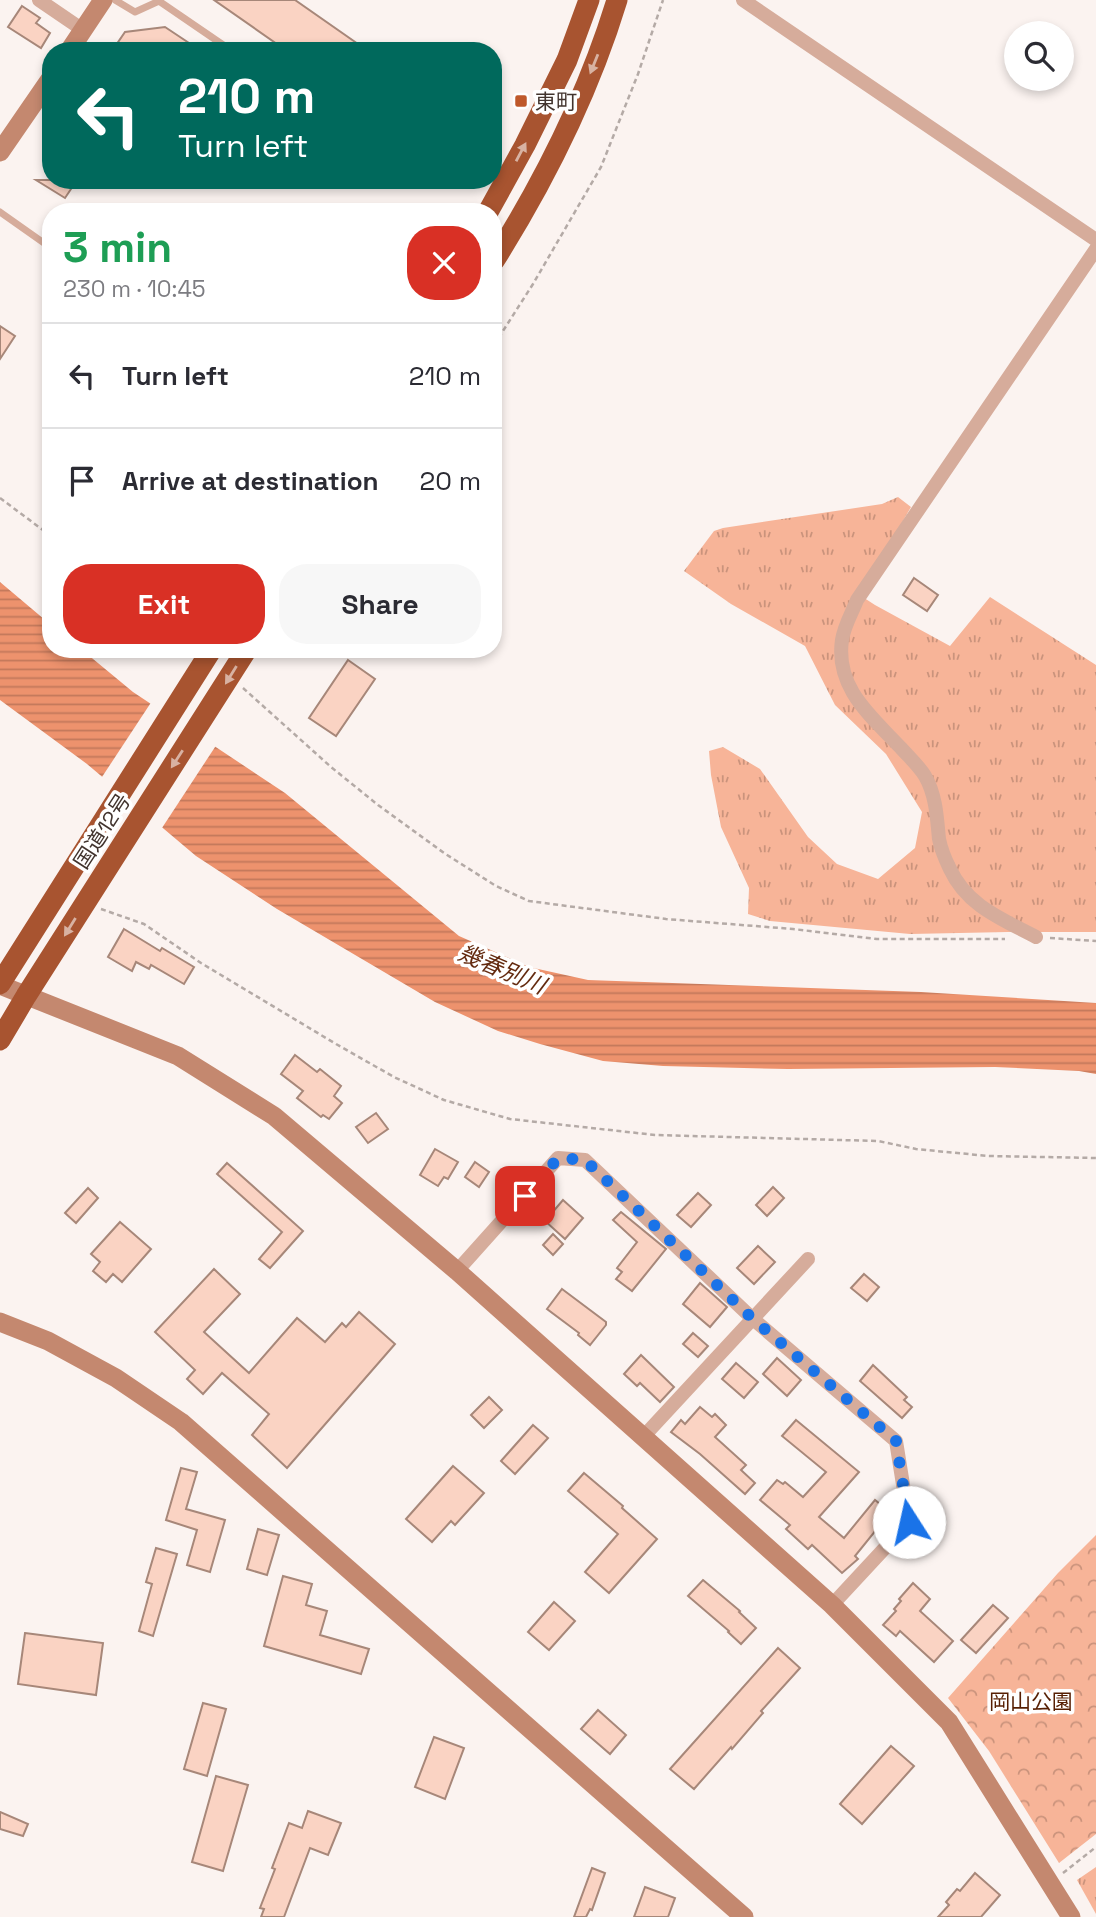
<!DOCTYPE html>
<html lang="en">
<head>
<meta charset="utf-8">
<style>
  body { margin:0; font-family:"Space Grotesk","Noto Sans JP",sans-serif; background:#f7f7f7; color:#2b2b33; height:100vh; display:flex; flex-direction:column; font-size:26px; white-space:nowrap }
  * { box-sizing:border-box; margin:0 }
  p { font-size:23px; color:#7c7c81 }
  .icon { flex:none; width:38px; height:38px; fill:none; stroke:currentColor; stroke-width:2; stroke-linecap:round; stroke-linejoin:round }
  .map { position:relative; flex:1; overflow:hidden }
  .sheet { position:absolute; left:42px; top:203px; width:460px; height:455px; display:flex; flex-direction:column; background:#fff; border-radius:28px; box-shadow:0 4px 10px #0003 }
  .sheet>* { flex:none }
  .guide { position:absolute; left:42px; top:42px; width:460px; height:147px; border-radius:28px; box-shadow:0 4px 10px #0003; background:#00695c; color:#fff; overflow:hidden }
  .controls { position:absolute; left:1004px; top:21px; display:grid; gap:14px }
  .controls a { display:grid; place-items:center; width:70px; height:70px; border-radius:50%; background:#fff; box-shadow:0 4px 10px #0003; font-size:35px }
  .pin { position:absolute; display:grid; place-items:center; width:60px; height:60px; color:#fff; margin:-30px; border-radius:14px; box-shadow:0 4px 10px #0006 }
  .me { position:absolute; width:77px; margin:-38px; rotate:350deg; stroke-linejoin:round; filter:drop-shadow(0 0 5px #0008) }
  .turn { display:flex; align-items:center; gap:24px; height:147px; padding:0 21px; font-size:32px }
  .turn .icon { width:91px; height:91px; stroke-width:2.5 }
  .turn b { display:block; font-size:49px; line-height:60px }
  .round { display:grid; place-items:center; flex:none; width:74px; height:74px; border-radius:28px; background:#f7f7f7 }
  .head { display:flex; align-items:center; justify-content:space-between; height:119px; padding:0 21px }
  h1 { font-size:42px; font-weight:600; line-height:52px; color:#1e9e55 }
  .button { display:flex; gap:14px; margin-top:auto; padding:14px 21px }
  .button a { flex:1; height:80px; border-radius:28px; background:#d93025; color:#fff; font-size:28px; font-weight:600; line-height:80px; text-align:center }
  .button a+a { background:#f7f7f7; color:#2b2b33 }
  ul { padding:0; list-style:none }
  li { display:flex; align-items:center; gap:21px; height:105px; padding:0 21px; border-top:2px solid #e1e1e2 }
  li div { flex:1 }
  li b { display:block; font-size:26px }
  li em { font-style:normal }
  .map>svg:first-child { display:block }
</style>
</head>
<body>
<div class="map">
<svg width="1096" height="1917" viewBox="0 0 1096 1917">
  <defs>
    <pattern id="grass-tufts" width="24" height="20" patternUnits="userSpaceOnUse" patternTransform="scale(1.75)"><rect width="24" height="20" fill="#f7b498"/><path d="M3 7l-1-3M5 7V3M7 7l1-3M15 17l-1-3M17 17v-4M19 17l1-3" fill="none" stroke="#ca937c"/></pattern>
    <pattern id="forest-crowns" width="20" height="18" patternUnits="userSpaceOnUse" patternTransform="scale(1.75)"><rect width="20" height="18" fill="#f7b498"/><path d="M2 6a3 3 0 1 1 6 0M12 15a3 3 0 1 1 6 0" fill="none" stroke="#ca937c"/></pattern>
    <pattern id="water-rules" width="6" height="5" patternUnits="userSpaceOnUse" patternTransform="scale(1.75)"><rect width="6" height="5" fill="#ed926d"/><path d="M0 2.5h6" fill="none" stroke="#c2785a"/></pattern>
  </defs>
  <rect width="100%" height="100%" fill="#fbf3f0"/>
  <g fill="url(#grass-tufts)">
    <polygon points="898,497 911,507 882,557 855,592 875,605 950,646 990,597 1096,665 1096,932 1008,932 910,934 770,921 748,914 749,888 721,827 711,775 709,751 723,747 760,769 808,837 837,864 878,879 915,848 922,812 886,754 835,705 805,646 731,604 684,571 714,531 723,528 882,504"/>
    <polygon points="1096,1867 1096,1914 1077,1880"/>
  </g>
  <polygon fill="url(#forest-crowns)" points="1096,1535 1096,1834 1059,1863 989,1751 948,1698 1058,1573"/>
  <polygon fill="url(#water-rules)" points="0,582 51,625 51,649 81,649 133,692 285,793 459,936 529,967 588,980 921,992 1096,1003 1096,1074 1079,1071 995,1067 788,1069 663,1066 603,1061 540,1044 498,1031 435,1002 277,909 196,856 87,764 0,700"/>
  <polygon fill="#fbf3f0" points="152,701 217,744 160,831 100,780"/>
  <g fill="#fad3c3" stroke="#a78779" stroke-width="2">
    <polygon points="214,0 295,0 368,51 287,51"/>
    <polygon points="22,6 40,18 36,23 50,33 41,48 8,27"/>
    <polygon points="165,27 201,51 112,51 125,32"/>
    <polygon points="36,180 77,180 65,198"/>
    <polygon points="0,326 15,336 0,359"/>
    <polygon points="914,578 938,595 927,611 903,595"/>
    <polygon points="348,660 375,679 336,736 309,718"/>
    <polygon points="124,929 160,951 162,948 194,967 184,984 151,965 149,969 136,962 132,971 108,957"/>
    <polygon points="295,1055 317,1072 320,1069 341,1086 334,1096 342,1103 329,1119 323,1115 321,1117 297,1098 303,1091 281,1074"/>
    <polygon points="376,1113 388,1129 368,1143 356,1127"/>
    <polygon points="435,1149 458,1162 448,1179 444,1177 438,1186 420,1175"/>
    <polygon points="475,1162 489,1172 479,1187 465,1177"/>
    <polygon points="227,1163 303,1231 270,1268 259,1259 282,1232 217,1174"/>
    <polygon points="773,1187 784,1198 767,1216 756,1205"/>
    <polygon points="88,1188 98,1198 76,1223 65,1213"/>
    <polygon points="698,1193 711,1205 691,1227 677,1215"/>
    <polygon points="563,1200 583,1218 565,1239 545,1221"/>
    <polygon points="621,1212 666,1249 632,1291 616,1279 622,1272 617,1268 637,1242 613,1220"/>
    <polygon points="120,1222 151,1249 122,1282 113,1274 106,1282 93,1271 100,1262 91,1254"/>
    <polygon points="553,1234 563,1244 553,1255 543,1245"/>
    <polygon points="758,1246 775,1262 754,1284 737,1268"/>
    <polygon points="214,1269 240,1294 204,1332 249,1373 297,1318 325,1342 342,1323 346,1327 359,1312 395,1344 287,1468 252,1435 269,1414 222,1373 203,1394 187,1379 195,1370 155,1332"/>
    <polygon points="864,1274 879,1287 867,1301 851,1288"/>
    <polygon points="700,1283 727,1307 710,1327 683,1304"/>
    <polygon points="562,1289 606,1322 606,1325 590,1345 578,1335 579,1333 547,1309"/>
    <polygon points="693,1333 708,1346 698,1357 683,1344"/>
    <polygon points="641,1355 674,1387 660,1402 640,1383 637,1386 624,1374"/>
    <polygon points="777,1358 801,1380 787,1396 763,1374"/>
    <polygon points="736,1363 758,1382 744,1398 722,1379"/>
    <polygon points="873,1365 907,1397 904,1400 912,1407 902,1418 860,1381"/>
    <polygon points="489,1397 502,1410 484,1428 471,1415"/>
    <polygon points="700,1407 712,1417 715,1414 726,1425 715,1437 746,1465 741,1470 755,1483 745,1494 700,1454 671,1432 681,1420 685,1424"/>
    <polygon points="796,1420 859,1472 819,1517 844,1538 875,1500 896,1517 881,1535 876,1530 855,1556 858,1559 842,1573 812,1545 808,1549 786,1529 790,1525 760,1500 777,1480 783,1484 785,1482 803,1497 826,1472 782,1436"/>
    <polygon points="533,1425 548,1438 515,1474 501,1461"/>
    <polygon points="453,1466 484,1493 455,1525 451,1521 432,1542 406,1519"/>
    <polygon points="181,1468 197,1472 186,1509 225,1520 210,1572 187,1565 197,1530 166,1520"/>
    <polygon points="584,1473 623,1506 622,1508 657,1539 609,1593 585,1572 618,1534 568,1491"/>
    <polygon points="258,1529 279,1535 267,1575 247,1569"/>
    <polygon points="156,1548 177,1554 153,1636 139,1631 152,1584 146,1582"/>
    <polygon points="283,1576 312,1584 306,1605 327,1611 320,1635 369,1649 361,1674 264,1646"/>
    <polygon points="703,1580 740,1611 739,1612 756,1628 741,1644 728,1632 729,1631 688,1596"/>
    <polygon points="913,1583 930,1599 920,1611 953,1641 934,1662 900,1631 896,1636 883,1625 896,1611 894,1609 901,1601 899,1599"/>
    <polygon points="554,1602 575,1621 549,1650 528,1632"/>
    <polygon points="993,1605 1008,1618 976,1653 961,1640"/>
    <polygon points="25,1633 103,1643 96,1695 18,1684"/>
    <polygon points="778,1648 800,1668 761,1711 763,1713 732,1749 731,1747 694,1789 670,1769"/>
    <polygon points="203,1703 226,1709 207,1776 184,1769"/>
    <polygon points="598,1710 626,1735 610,1754 581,1729"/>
    <polygon points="434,1737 464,1748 445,1799 415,1787"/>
    <polygon points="891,1746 914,1766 862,1824 840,1804"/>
    <polygon points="216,1776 248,1785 223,1871 192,1862"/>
    <polygon points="308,1811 341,1823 328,1855 310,1848 284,1917 261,1917 264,1909 260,1908 275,1869 272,1868 289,1823 302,1828"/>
    <polygon points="0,1812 28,1824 23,1836 0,1829"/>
    <polygon points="592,1868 605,1873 592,1910 590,1909 586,1917 574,1917"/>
    <polygon points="975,1873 1000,1895 981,1917 938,1917 949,1905 946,1902 957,1889 960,1891"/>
    <polygon points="645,1887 675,1898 668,1917 634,1917"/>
  </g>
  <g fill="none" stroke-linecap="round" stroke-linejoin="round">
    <g stroke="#b4aaa6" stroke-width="2.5" stroke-dasharray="5 3.5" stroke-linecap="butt">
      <polyline points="494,345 533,284 601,167 638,74 663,0"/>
      <polyline points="0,498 51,536"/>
      <polyline points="243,688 331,767 378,805 444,853 496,886 529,901 666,919 793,929 877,939 1005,939"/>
      <polyline points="101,909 144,924 201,963 336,1044 394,1077 444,1100 510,1119 655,1135 878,1141 916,1149 988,1156 1096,1158"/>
      <polyline points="1050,938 1096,941"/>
      <polyline points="1063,1873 1096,1847"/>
    </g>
    <g stroke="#d6ac9b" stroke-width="7">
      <polyline points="115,0 135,12 159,1 232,51"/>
      <polyline points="0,212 51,248"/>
    </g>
    <g stroke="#d6ac9b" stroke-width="14">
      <polyline points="39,0 83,30"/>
      <polyline points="743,0 1096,240"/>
      <path d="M1036 937C1002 919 967 906 950 869 945 859 941 849 939 839 937 818 936 795 925 776 919 766 909 757 901 748 871 716 835 688 842 640 844 626 852 613 857 600L1096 249"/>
      <polyline points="457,1271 558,1158 585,1160 753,1319 896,1441 909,1522 832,1605"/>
      <polyline points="644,1436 808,1259"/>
    </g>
    <g stroke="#c4886f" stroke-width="19">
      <polyline points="69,51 103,0"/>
      <polyline points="0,152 51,78"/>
      <polyline points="0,985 178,1056 274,1116 457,1271 832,1605 949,1722 1071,1917"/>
      <polyline points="0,1322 48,1341 116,1378 181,1422 744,1917"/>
    </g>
    <g stroke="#a85430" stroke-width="21">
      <polyline points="488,212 525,145 567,60 589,0"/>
      <path d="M494 261C545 180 589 92 617 0"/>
      <polyline points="0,984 212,649"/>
      <polyline points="0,1040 26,996 247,649"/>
    </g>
  </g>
  <defs><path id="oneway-solid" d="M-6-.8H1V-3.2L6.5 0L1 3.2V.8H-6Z" transform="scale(1.75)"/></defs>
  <g fill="#d8b2a2">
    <use href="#oneway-solid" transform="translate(594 64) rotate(112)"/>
    <use href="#oneway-solid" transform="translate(521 152) rotate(-62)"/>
    <use href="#oneway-solid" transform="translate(231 675) rotate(122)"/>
    <use href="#oneway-solid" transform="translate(177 759) rotate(123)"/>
    <use href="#oneway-solid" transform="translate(70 927) rotate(122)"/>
  </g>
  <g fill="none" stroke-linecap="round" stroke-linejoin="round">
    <polyline stroke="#1a73e8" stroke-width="12" stroke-dasharray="0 21.6" points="525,1196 558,1158 585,1160 753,1319 896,1441 909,1522"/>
  </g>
  <rect fill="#bf592b" stroke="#fff" stroke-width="2.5" x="514" y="94" width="14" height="14" rx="3.5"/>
  <g text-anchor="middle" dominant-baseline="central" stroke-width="7" stroke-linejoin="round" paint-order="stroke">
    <g font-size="21" fill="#42342e" stroke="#fff" text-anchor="start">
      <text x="535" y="101">東町</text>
    </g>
    <g font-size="21" fill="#42342e" stroke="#fff">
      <text transform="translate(102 831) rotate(-57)">国道12号</text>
    </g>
    <g font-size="21" fill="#561e02" stroke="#fff">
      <text x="1031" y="1701">岡山公園</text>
    </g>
    <g font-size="23" font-style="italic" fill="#642b10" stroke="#fff">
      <text transform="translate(502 969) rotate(23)">幾春別川</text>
    </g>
  </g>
</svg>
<div class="controls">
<a><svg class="icon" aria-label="search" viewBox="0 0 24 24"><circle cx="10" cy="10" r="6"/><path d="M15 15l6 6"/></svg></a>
</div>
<div class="pin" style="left:525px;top:1196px;background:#d93025"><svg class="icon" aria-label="arrive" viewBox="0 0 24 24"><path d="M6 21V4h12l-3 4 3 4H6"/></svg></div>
<svg class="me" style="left:909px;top:1522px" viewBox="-20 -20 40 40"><circle r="19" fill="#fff"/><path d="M0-13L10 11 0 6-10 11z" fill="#1a73e8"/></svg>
<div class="guide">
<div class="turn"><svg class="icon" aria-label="left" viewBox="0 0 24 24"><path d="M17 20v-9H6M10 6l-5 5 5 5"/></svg><div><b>210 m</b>Turn left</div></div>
</div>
<section class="sheet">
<div class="head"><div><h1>3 min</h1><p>230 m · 10:45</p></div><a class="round" style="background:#d93025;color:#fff"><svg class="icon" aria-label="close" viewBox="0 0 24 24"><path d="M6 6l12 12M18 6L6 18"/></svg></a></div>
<ul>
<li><svg class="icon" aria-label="left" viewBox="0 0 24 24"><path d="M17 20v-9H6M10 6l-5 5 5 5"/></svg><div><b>Turn left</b></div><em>210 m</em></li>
<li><svg class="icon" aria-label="arrive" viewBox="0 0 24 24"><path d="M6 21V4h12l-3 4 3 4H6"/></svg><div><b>Arrive at destination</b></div><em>20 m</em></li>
</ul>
<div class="button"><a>Exit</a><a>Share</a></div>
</section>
</div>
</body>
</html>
